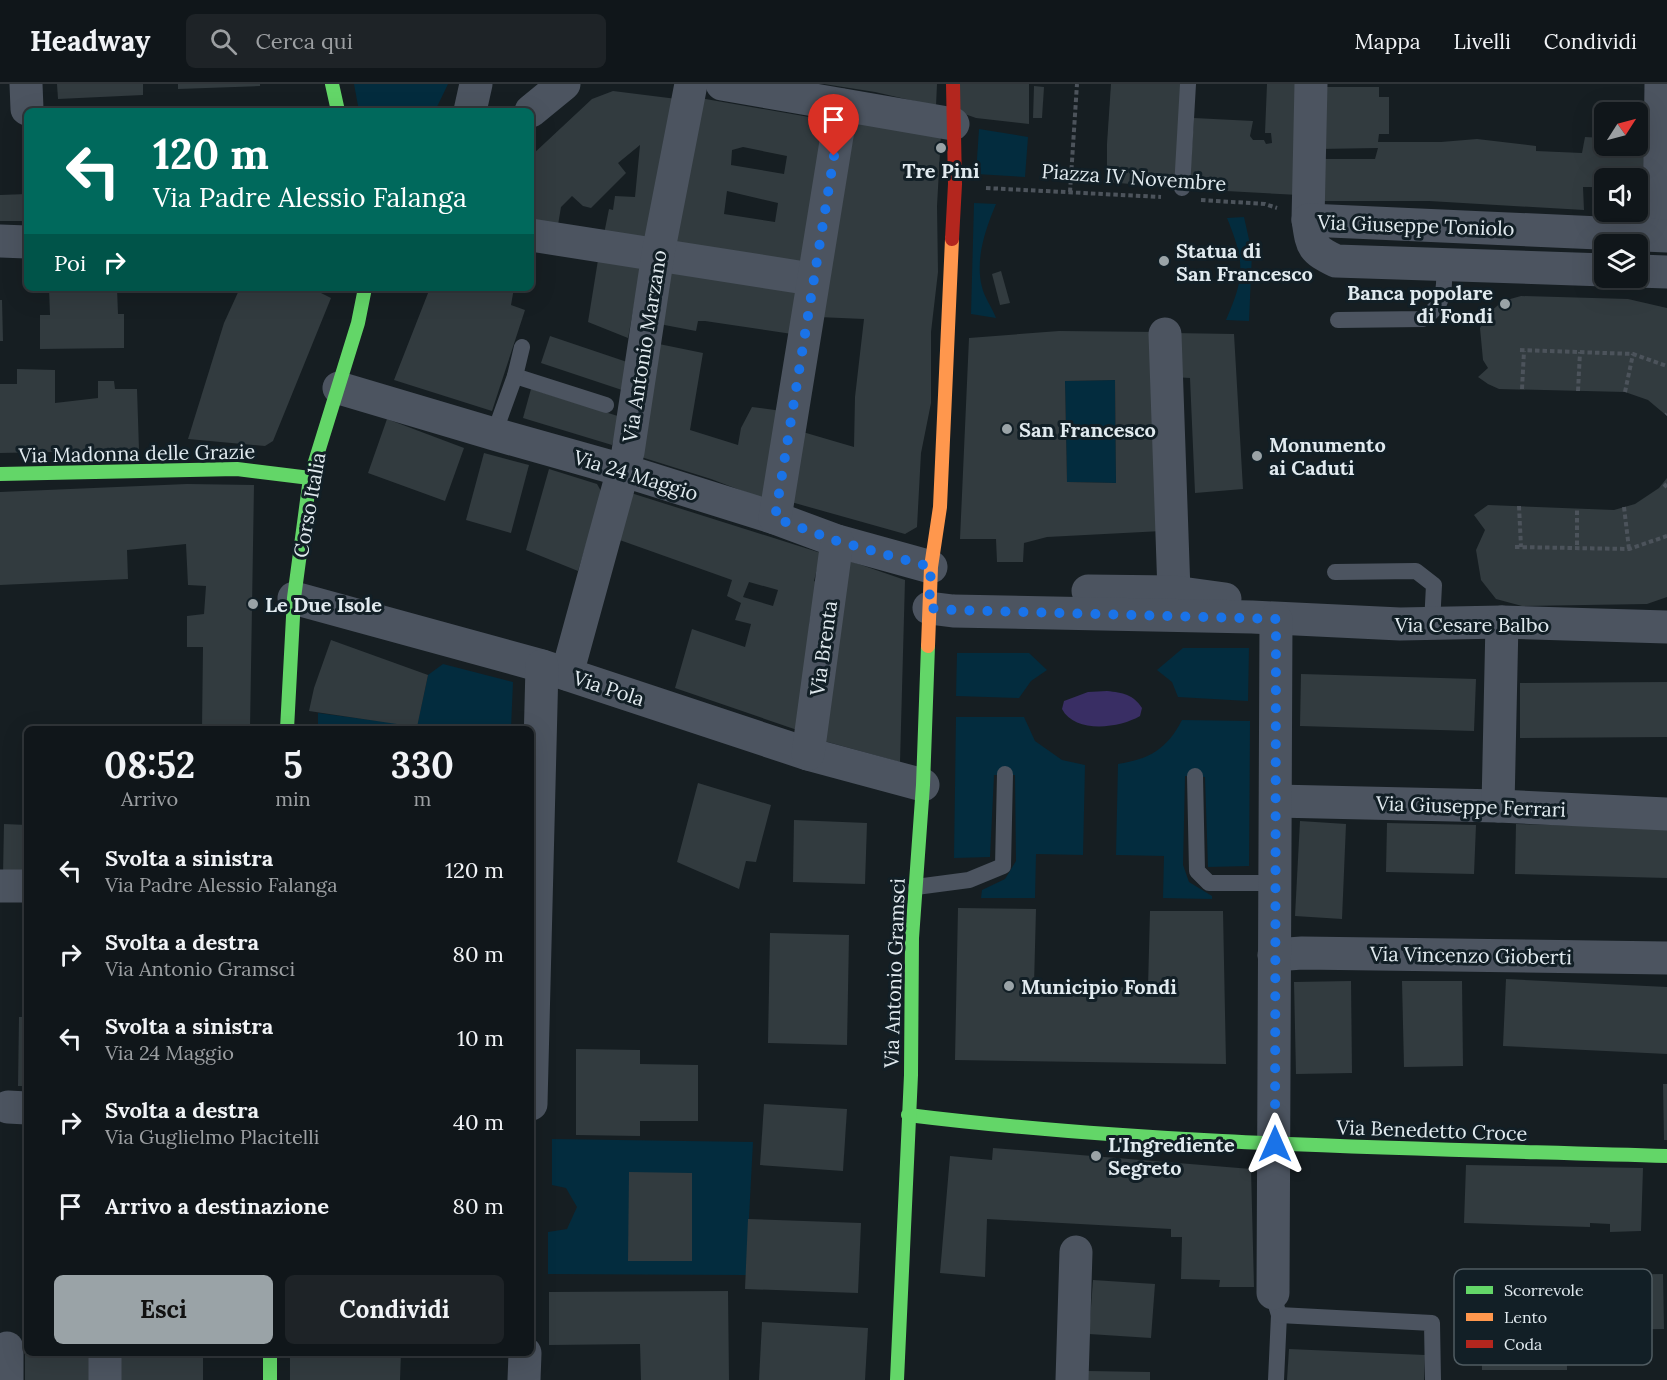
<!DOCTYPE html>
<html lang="it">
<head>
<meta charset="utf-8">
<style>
  body { margin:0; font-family:Lora,serif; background:#1e2327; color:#f1f3f6; height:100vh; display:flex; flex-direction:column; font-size:22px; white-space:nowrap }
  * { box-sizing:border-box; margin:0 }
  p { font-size:20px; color:#9c9fa2 }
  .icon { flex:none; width:33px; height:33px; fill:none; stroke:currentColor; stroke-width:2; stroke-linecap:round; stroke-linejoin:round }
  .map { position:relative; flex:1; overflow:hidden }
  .sheet { position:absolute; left:24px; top:642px; width:510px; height:630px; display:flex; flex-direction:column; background:#10161a; border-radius:9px; box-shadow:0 6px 24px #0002,0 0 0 2px #303539 }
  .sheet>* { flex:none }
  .hud { position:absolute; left:24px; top:24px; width:510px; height:183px; border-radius:9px; box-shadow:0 6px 24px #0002,0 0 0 2px #303539; background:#00695c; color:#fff; overflow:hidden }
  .needle { width:39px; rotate:54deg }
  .fabs { position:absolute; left:1594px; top:18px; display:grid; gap:12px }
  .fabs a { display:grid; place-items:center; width:54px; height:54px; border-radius:9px; background:#10161a; box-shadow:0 6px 24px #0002,0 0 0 2px #303539; font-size:30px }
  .pin { position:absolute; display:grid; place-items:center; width:51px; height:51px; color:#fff; margin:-62px -26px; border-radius:50% 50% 50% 0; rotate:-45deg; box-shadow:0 0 6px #0007 }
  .pin .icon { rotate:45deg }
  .me { position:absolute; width:66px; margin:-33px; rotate:0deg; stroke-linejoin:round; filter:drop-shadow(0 0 4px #0008) }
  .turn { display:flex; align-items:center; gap:21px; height:126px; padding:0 30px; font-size:27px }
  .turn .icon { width:78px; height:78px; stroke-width:2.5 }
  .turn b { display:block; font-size:42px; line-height:51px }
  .then { display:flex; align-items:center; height:57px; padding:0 30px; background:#0003; gap:12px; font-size:22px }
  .eta { display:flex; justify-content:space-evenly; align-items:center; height:102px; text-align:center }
  .eta b { font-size:36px; font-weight:700; line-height:42px }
  .action { display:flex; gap:12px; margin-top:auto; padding:12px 30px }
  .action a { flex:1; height:69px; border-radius:9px; background:#9aa3a7; color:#111; font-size:24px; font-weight:700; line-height:69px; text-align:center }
  .action a+a { background:#1e2327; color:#f1f3f6 }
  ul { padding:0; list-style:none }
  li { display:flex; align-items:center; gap:18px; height:84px; padding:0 30px }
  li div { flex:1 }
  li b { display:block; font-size:22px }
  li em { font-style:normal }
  header { display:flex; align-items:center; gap:36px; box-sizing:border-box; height:84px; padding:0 30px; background:#10161a; border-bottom:2px solid #303539 }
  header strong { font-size:28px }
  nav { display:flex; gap:33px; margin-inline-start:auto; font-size:21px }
  .search { width:420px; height:54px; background:#1e2327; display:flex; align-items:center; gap:15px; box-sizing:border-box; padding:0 21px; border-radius:9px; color:#9c9fa2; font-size:22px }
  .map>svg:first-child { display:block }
</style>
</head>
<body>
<header>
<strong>Headway</strong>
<div class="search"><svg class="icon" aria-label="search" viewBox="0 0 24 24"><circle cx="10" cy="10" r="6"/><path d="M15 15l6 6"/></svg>Cerca qui</div>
<nav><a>Mappa</a><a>Livelli</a><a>Condividi</a></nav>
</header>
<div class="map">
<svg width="1667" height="1296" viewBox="0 0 1667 1296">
  <rect width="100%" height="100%" fill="#161e22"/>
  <g fill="#032c3e">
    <polygon points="354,0 448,0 435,27 359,27"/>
    <polygon points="979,45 1028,53 1025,93 976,90"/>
    <path d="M974 119 996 120C985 146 975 176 982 203 984 213 992 223 996 234L971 230Z"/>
    <path d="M1244 133 1252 169 1249 237 1226 236C1245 193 1245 178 1227 134Z"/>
    <polygon points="1115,296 1116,399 1067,398 1065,297"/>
    <polygon points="1183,564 1249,564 1248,617 1178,613 1172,598 1157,586"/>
    <polygon points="957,569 1029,569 1047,586 1031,597 1019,614 956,612"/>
    <polygon points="443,580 513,598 511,645 318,645 318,629 417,642 428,591"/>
    <polygon points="956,633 1024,633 1035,657 1062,676 1085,681 1083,771 1036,770 1035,814 981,814 982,806 1005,795 1016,777 1015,691 994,691 990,773 954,774"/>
    <path d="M1182 636 1250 637 1249 782 1208 783 1205 693 1185 692 1183 781 1189 798 1212 812V815L1163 814 1164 772 1116 771 1118 680C1150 675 1167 665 1182 636Z"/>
    <polygon points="552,1055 753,1058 746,1191 548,1190 548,1148 567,1145 577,1123 566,1104 552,1101"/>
  </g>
  <path fill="#392e64" d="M1107 607C1123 609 1133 610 1142 624L1140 632C1120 644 1075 650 1062 625L1064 617 1088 608Z"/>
  <g fill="#323b3f" fill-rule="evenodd">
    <polygon points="57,0 143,0 143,11 58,15"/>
    <polygon points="178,0 260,0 260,2 178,5"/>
    <polygon points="824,0 937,0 936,22 875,8"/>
    <polygon points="959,0 1029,0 1029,40 976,34 959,28"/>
    <polygon points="1111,0 1181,0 1178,104 1107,98 1107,60"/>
    <polygon points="1267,0 1299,0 1299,111 1189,105 1194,34 1253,37 1250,52 1253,56 1264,56 1266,60 1272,59 1271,49 1265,49"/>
    <polygon points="1034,2 1044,3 1042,34 1033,34"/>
    <polygon points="1320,3 1379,3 1379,13 1389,13 1389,50 1379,50 1378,58 1441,58 1477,55 1536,62 1536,67 1582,69 1585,53 1605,54 1605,62 1638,62 1638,57 1645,58 1642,129 1638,129 1638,94 1605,94 1605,127 1597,127 1597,103 1583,103 1584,126 1429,117 1319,117 1319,75 1375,75 1378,64 1318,65"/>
    <polygon points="613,7 677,15 652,156 604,150 609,125 613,126 615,112 635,113 640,61 618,79 626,89 591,124 583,122 572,112 561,123 557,147 531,143 531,72 592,15"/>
    <path d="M700 14 832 37 809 183 670 162ZM743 63 787 72 784 90 731 81 732 66ZM727 107 778 119 775 138 724 130Z"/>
    <polygon points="851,37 941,50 937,122 938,188 931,248 931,319 921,369 917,443 905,450 784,416 796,346 854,363 855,313 864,235 818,233"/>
    <polygon points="27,110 27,137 0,137 0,111"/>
    <polygon points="598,176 641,184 628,254 588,238"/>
    <polygon points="665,184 800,206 792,250 705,237 698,237 696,247 654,239"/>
    <polygon points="1001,187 1010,219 1000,221 992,190"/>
    <polygon points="49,204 117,204 118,230 124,230 124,264 40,265 40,231 50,231"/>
    <polygon points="240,204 311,204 331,214 273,357 265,362 188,355 224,239"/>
    <polygon points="430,204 514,204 511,221 525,226 492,327 394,296"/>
    <polygon points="1521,212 1628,215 1667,224 1667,332 1648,316 1625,308 1499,305 1488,300 1478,293 1488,284 1483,276 1480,244 1490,228 1503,217"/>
    <polygon points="0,216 2,216 3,257 0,257"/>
    <path d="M1059 247 1160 248 1162 447 1047 453 1024 459 1023 478H997L996 455H960L969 254ZM1115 296 1116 399 1067 398 1065 297Z"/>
    <polygon points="1172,249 1234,250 1243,405 1195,409 1190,294 1173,293"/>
    <polygon points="550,252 630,279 622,306 541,279"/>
    <polygon points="659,260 703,269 690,346 738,361 741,344 752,323 782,327 773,405 761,414 711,395 638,372"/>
    <polygon points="17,285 55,286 55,319 98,314 98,297 114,297 115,305 137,305 139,366 0,369 0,300 17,300"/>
    <polygon points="531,305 621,333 612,361 523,334"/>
    <polygon points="387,335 464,364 445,417 368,389"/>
    <polygon points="484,369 529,381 511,449 466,436"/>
    <polygon points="549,385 597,400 602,409 578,487 526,466"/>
    <polygon points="1667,394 1667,513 1647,520 1522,522 1496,515 1481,496 1476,466 1485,446 1474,431 1488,421 1614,426 1635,420 1659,404"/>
    <polygon points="187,400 254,401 250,645 202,645 203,563 187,563 187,532 204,530 206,502 188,501 186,460 127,466 128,495 0,501 0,408"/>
    <path d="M631 409 821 469 814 497 818 499 810 534 800 647 675 604 692 545 745 563 751 540 735 536 741 519 727 512 732 496 614 454ZM749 498 778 506 773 522 743 513Z"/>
    <polygon points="844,475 905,496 900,678 824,657"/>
    <polygon points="331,556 428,591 417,643 309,627 314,604"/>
    <polygon points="1301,590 1476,595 1474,647 1300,642"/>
    <polygon points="1667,598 1667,653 1520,654 1520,599"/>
    <polygon points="698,699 771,721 756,778 746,777 739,805 677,778"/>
    <polygon points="794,736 867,739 865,800 793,798"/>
    <polygon points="1300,737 1346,740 1342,835 1295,832"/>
    <polygon points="1387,739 1476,741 1474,790 1386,788"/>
    <polygon points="4,740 27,741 27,792 3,791"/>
    <polygon points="1516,740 1667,744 1667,794 1515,790"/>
    <polygon points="958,824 1036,825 1034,901 1148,904 1150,827 1223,827 1226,980 955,976"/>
    <polygon points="770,849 849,851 847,961 768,959"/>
    <polygon points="1506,895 1667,903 1667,970 1503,962"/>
    <polygon points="1351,897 1352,989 1296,990 1294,898"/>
    <polygon points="1402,897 1462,897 1463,982 1404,983"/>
    <polygon points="19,933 27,933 27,1002 18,1002"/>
    <polygon points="576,965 640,966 640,980 698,981 698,1037 640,1037 640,1052 576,1051"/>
    <polygon points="1663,1000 1667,1000 1667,1056 1664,1056"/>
    <polygon points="764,1020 847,1025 843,1087 760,1081"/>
    <polygon points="993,1064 1251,1085 1254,1203 1219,1203 1220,1196 1181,1195 1182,1153 1171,1153 1171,1145 987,1135 985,1193 940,1189 950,1072 992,1076"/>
    <polygon points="1466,1081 1643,1084 1641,1147 1610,1148 1610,1140 1590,1139 1590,1143 1464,1139"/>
    <polygon points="629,1088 692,1089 692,1177 628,1177"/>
    <polygon points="748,1135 861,1139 858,1209 745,1205"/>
    <rect x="23" y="1137" width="4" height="99"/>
    <polygon points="1663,1190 1664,1245 1600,1246 1599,1191"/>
    <polygon points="1093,1196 1155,1200 1151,1254 1089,1250"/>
    <polygon points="1481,1201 1566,1201 1567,1286 1482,1286"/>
    <polygon points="728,1207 729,1296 641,1296 640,1260 549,1261 549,1208"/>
    <polygon points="762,1238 868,1244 865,1296 759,1296"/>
    <polygon points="1289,1265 1425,1271 1424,1296 1287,1296"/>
    <rect x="25" y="1269" width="67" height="27"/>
    <rect x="120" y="1269" width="83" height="27"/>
    <polygon points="290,1269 401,1269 400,1296 290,1296"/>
    <polygon points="1088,1287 1150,1288 1150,1296 1088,1296"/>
  </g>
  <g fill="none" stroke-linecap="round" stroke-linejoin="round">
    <g stroke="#4c535b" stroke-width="4" stroke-dasharray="4.5 3" stroke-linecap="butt">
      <polyline points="986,104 1161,113"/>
      <polyline points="1070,108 1077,0"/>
      <polyline points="1201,116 1265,120 1277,124"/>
      <polyline points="1520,266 1633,270 1667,282"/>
      <polyline points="1522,305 1524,267"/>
      <polyline points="1578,307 1580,268"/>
      <polyline points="1625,308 1633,270"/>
      <polyline points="1666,331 1667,330"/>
      <polyline points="1664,400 1667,403"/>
      <polyline points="1519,422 1521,463"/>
      <polyline points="1624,423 1629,465"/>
      <polyline points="1577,461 1577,424"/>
      <polyline points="1515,463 1629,465 1667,452"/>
    </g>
    <g stroke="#4c5460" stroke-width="16">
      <polyline points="1182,104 1188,0"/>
      <path d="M1338 236 1423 235C1445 220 1445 206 1444 182"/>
      <polyline points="515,292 606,321"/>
      <polyline points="494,350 515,292 522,263"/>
      <polyline points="1335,488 1416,487 1434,501 1432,540"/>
      <polyline points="1195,692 1197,787 1209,799 1275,799"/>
      <polyline points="916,803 969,796 1003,782 1005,690"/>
      <polyline points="1276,1221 1279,1231 1276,1296"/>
      <polyline points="1279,1231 1432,1239 1433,1296"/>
    </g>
    <g stroke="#4c5460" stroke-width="33">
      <polyline points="26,0 27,25"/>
      <polyline points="722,0 953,40"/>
      <polyline points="470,27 476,0"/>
      <polyline points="531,27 564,0"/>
      <polyline points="1308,136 1311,0"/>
      <polyline points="531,151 805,194 812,197"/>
      <polyline points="1659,151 1661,0"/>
      <polyline points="0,157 27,158"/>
      <path d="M1605 186 1336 177C1311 165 1312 162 1308 136L1667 152"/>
      <polyline points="1638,187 1667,188"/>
      <polyline points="1165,250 1174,508"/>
      <polyline points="339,304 494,350 622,386 775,434 837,457 931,483"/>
      <polyline points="775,434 842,21"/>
      <polyline points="1088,507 1174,508 1225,515"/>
      <polyline points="294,514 542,582 808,670 923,701"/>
      <polyline points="929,524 953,527 1252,533 1400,540 1502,538 1667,543"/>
      <polyline points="567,590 628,368 658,170 691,0"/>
      <polyline points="808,670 837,457"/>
      <polyline points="1276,717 1498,722 1667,730"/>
      <polyline points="1498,722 1502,538"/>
      <polyline points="0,802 27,802"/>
      <polyline points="1274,871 1302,869 1667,874"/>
      <polyline points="531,1020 542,582"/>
      <polyline points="8,1023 27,1024"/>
      <polyline points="1273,1209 1276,535"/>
      <polyline points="7,1296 7,1264"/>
      <polyline points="105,1296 105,1271"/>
      <polyline points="524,1296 525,1269"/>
      <polyline points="1072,1296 1076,1168"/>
    </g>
    <g stroke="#63d668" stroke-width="14">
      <polyline points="332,0 338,27"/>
      <polyline points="0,390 237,385 310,394"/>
      <polyline points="287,645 294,514 310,394 358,239 365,204"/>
      <path d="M908 1031C1160 1062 1414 1064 1667 1072"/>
      <polyline points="270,1269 270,1296"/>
      <polyline points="897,1296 911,991 912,854 923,701 928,562"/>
    </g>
    <polyline stroke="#ff974d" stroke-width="14" points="928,562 931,483 940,423 952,155"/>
    <polyline stroke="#b3261e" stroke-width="14" points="952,155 955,100 953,0"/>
  </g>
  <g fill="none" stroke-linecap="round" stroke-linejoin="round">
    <polyline stroke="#1a73e8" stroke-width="10" stroke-dasharray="0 18" points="834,72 775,434 837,457 931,483 929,524 953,526 1276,535 1275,1060"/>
  </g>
  <g fill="#9aa3a7" stroke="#121f26" stroke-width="2">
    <circle cx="941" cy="64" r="6"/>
    <circle cx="1164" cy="177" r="6"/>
    <circle cx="1505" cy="220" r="6"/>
    <circle cx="1007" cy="345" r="6"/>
    <circle cx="1257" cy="372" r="6"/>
    <circle cx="253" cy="520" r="6"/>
    <circle cx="1009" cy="902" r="6"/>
    <circle cx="1096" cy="1072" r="6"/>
  </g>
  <g text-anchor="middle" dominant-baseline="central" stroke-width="6" stroke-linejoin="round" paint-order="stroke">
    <g font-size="20" font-weight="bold" fill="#e1eaef" stroke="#121f26" text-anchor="start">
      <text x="941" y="86" text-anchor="middle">Tre Pini</text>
      <text x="1176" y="166">Statua di<tspan x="1176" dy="23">San Francesco</tspan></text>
      <text x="1493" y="208" text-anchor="end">Banca popolare<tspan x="1493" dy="23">di Fondi</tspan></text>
      <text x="1019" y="345">San Francesco</text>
      <text x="1269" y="360">Monumento<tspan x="1269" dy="23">ai Caduti</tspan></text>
      <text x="265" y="520">Le Due Isole</text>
      <text x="1021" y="902">Municipio Fondi</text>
      <text x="1108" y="1060">L'Ingrediente<tspan x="1108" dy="23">Segreto</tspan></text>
    </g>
    <g font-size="20" fill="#e1eaef" stroke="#121f26">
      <text transform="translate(1134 93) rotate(4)">Piazza IV Novembre</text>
      <text transform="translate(1416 141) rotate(2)">Via Giuseppe Toniolo</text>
      <text transform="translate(644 262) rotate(-81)">Via Antonio Marzano</text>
      <text transform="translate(137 369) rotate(-1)">Via Madonna delle Grazie</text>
      <text transform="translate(636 391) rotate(17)">Via 24 Maggio</text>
      <text transform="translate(309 421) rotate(-80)">Corso Italia</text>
      <text x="1472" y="540">Via Cesare Balbo</text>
      <text transform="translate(823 564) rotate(-82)">Via Brenta</text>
      <text transform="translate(609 604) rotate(18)">Via Pola</text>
      <text transform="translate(1471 722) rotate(2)">Via Giuseppe Ferrari</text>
      <text transform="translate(1471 871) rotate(1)">Via Vincenzo Gioberti</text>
      <text transform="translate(894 889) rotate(-88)">Via Antonio Gramsci</text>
      <text transform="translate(1432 1046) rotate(2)">Via Benedetto Croce</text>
    </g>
  </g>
  <rect x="1454" y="1185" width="198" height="96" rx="9" fill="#121f26" stroke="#505c62" stroke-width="1.5"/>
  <rect x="1466" y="1202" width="27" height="8" fill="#63d668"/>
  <rect x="1466" y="1229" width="27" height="8" fill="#ff974d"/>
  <rect x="1466" y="1256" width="27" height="8" fill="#b3261e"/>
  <g font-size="16" fill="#e1eaef">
    <text x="1504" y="1212">Scorrevole</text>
    <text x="1504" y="1239">Lento</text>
    <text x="1504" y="1266">Coda</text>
  </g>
</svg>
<div class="fabs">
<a><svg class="needle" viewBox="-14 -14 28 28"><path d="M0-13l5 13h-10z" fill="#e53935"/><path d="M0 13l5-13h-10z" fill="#9c9fa2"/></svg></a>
<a><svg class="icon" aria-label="sound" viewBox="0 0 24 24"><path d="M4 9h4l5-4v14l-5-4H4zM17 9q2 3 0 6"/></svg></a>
<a><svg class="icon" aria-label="layers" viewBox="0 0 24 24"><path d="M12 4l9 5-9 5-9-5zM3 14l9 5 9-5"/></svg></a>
</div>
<div class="pin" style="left:834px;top:72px;background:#d93025"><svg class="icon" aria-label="arrive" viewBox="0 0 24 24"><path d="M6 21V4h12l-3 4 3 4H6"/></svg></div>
<svg class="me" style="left:1275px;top:1060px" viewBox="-20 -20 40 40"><path d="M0-17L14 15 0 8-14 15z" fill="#1a73e8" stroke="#fff" stroke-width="4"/></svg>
<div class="hud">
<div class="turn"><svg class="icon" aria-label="left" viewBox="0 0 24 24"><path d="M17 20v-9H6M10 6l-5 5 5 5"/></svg><div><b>120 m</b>Via Padre Alessio Falanga</div></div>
<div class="then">Poi<svg class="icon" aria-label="right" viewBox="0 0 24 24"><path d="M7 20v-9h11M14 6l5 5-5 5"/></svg></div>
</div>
<section class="sheet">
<div class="eta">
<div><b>08:52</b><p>Arrivo</p></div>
<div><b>5</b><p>min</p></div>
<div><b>330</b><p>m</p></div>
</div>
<ul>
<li><svg class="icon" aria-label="left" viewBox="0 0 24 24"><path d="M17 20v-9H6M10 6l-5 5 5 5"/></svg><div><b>Svolta a sinistra</b><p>Via Padre Alessio Falanga</p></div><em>120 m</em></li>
<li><svg class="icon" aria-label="right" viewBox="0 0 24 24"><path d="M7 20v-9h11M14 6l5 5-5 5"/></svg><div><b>Svolta a destra</b><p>Via Antonio Gramsci</p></div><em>80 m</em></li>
<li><svg class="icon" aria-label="left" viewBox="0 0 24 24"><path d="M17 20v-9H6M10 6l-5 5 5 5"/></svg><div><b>Svolta a sinistra</b><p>Via 24 Maggio</p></div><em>10 m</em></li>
<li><svg class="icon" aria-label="right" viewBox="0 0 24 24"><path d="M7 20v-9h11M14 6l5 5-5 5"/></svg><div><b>Svolta a destra</b><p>Via Guglielmo Placitelli</p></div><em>40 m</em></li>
<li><svg class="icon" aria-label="arrive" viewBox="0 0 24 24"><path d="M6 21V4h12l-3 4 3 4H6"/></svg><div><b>Arrivo a destinazione</b></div><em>80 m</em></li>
</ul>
<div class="action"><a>Esci</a><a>Condividi</a></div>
</section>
</div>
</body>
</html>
